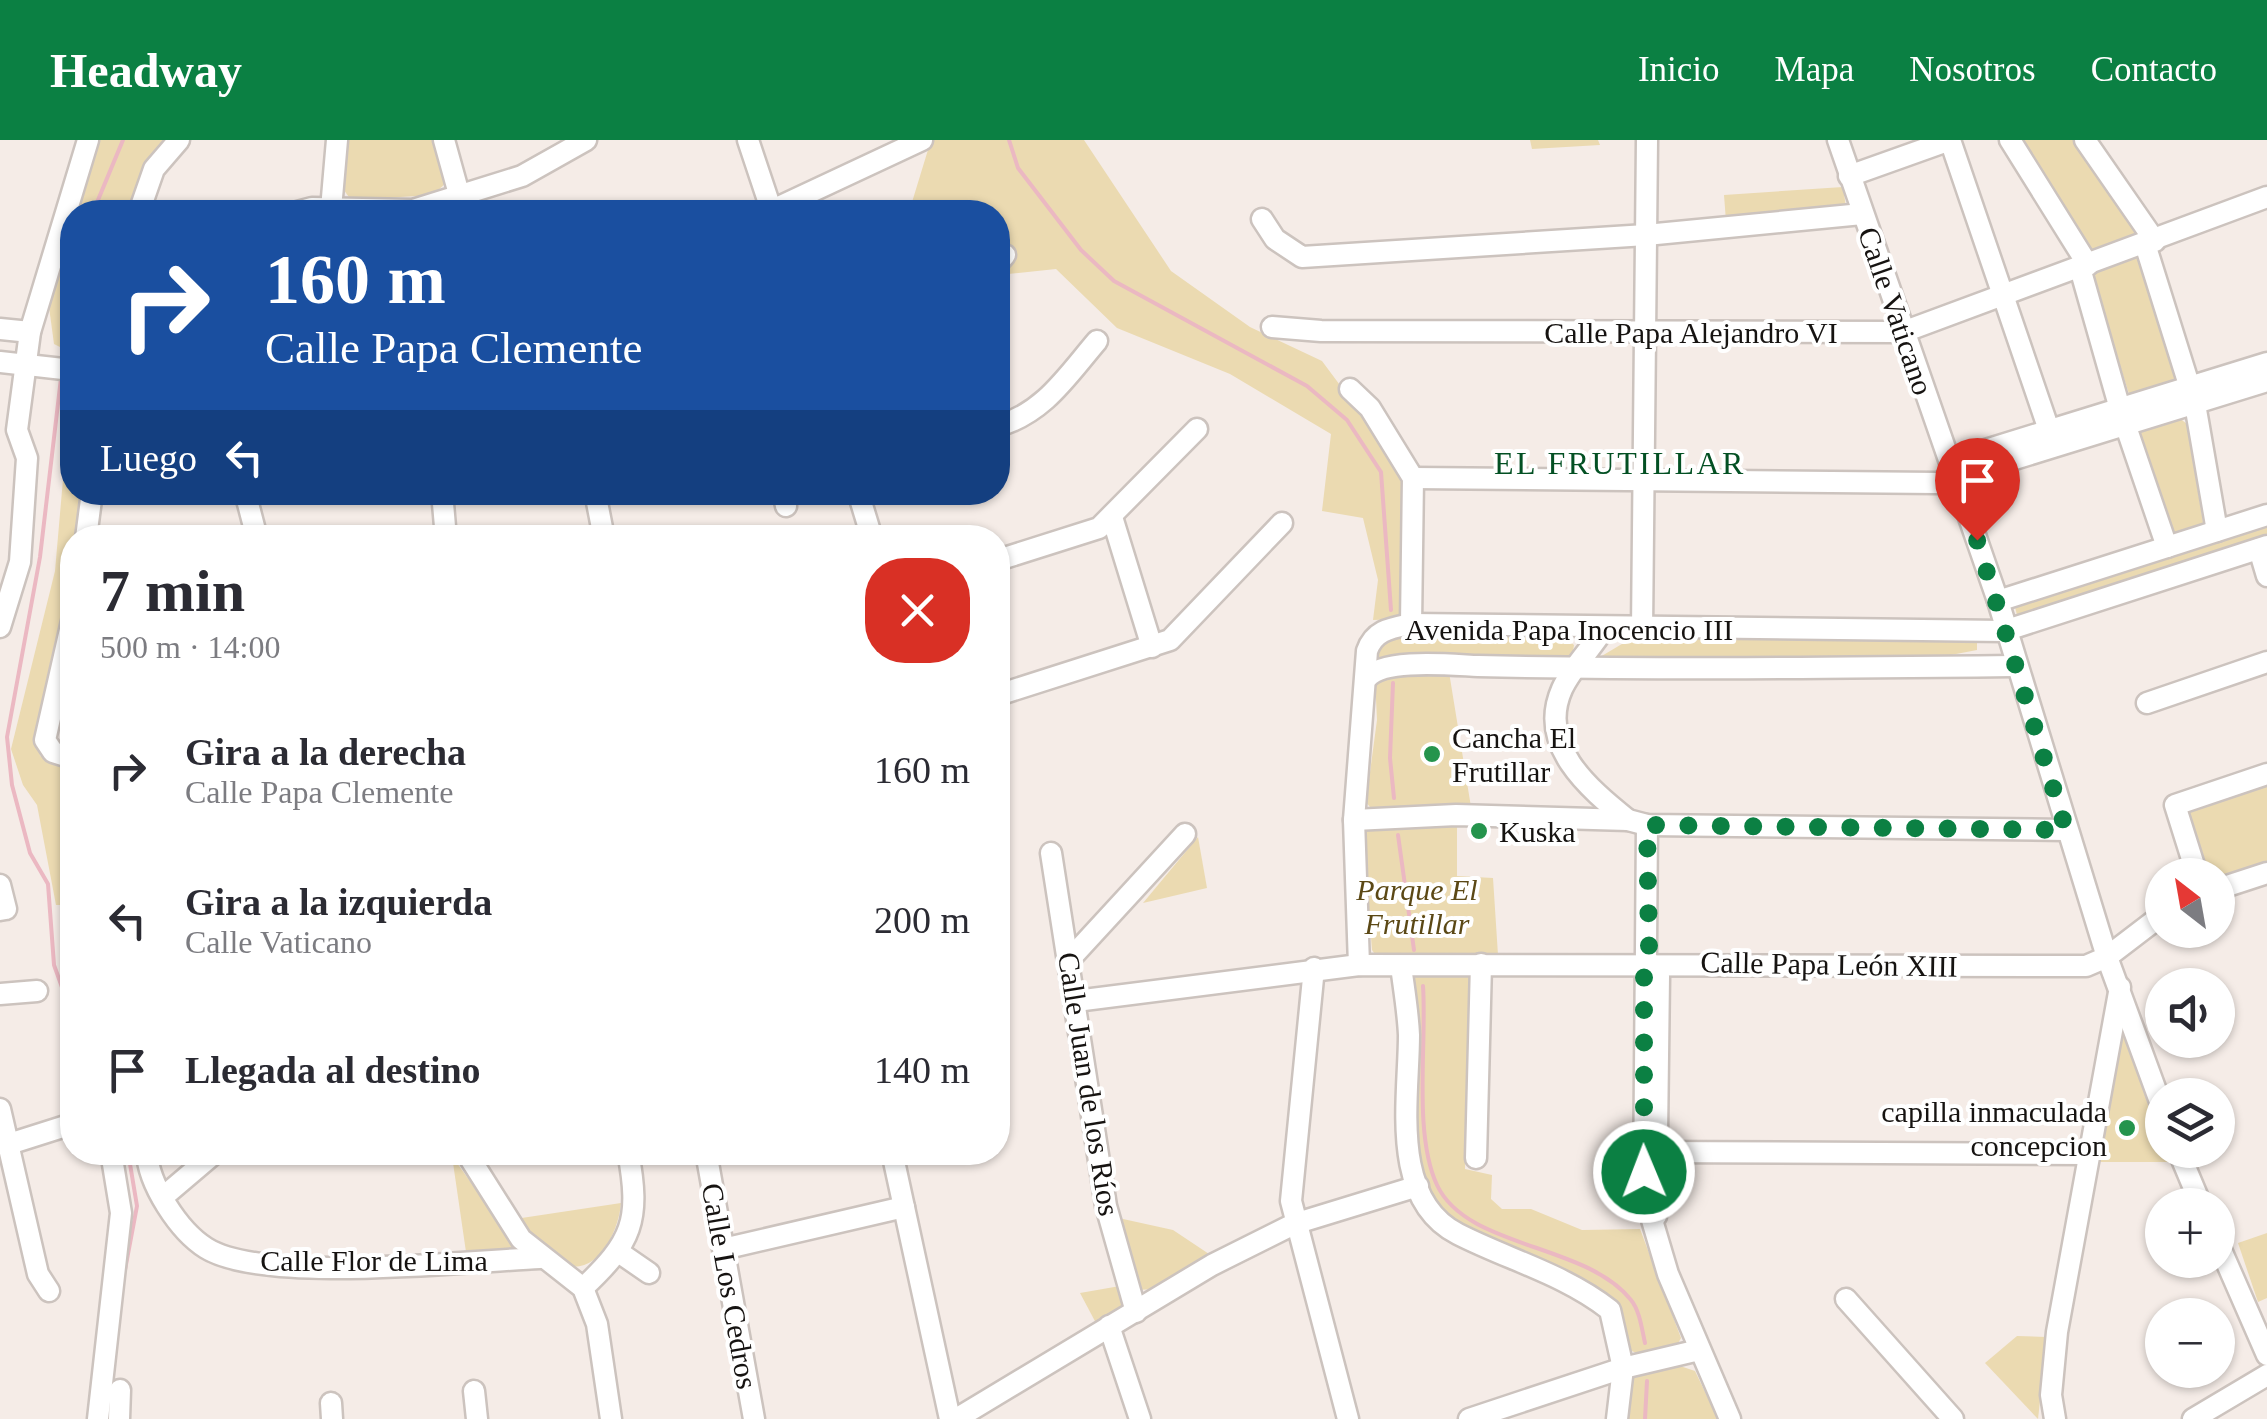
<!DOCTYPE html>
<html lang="es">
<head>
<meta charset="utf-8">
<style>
  body { margin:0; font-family:"Times New Roman",serif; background:#f2f2f3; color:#2b2b33; height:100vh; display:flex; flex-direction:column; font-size:38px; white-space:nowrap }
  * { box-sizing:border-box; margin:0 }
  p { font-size:32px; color:#7c7c81 }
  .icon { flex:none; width:55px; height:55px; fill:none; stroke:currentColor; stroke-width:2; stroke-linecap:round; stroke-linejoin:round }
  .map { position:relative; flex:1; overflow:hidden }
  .drawer { position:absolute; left:60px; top:385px; width:950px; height:640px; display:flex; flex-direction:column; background:#fff; border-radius:40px; box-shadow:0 2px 8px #0004 }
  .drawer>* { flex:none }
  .guide { position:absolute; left:60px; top:60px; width:950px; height:305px; border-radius:40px; box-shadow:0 2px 8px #0004; background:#1a4fa0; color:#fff; overflow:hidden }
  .needle { width:65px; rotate:329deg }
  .fabs { position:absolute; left:2145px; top:718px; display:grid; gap:20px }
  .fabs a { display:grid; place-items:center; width:90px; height:90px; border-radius:50%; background:#fff; box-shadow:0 2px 8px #0004; font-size:50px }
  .pin { position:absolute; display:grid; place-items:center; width:85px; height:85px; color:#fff; margin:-102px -42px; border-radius:50% 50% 50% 0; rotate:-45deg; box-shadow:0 0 10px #0007 }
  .pin .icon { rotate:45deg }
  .me { position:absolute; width:110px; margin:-55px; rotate:359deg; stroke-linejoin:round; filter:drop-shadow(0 0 8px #0008) }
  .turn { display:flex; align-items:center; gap:35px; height:210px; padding:0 40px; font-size:45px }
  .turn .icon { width:130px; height:130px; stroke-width:2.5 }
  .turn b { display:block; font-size:70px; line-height:85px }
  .then { display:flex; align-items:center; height:95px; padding:0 40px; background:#0003; gap:20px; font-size:38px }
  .round { display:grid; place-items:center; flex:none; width:105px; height:105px; border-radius:40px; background:#f2f2f3 }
  .headline { display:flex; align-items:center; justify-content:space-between; height:170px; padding:0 40px }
  h1 { font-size:60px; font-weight:800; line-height:75px }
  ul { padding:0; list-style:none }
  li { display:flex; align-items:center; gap:30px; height:150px; padding:0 40px }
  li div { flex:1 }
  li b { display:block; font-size:38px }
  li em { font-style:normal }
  header { display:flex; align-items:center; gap:60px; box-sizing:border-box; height:140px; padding:0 50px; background:#0b8043; color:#fff }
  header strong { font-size:48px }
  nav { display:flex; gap:55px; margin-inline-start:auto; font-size:35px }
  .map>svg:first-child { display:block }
</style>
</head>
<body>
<header>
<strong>Headway</strong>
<nav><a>Inicio</a><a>Mapa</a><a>Nosotros</a><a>Contacto</a></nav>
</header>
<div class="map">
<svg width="2267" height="1279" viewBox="0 0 2267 1279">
  <rect width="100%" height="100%" fill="#f5ece7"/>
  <g fill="#ebdab1">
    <polygon points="100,0 168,0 148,27 130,72 77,72"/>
    <polygon points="345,0 437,0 449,40 433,55 351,60 341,46"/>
    <polygon points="931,0 1084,0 1171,131 1250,187 1322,221 1389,311 1407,343 1406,474 1400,479 1373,480 1378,440 1363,378 1322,371 1331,294 1230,234 1117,188 1056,129 998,135 998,72 909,72"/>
    <polygon points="1530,0 1598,0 1600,5 1532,9"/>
    <polygon points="2017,0 2076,0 2141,94 2091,113"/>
    <polygon points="1843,47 1846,67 1726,81 1724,55"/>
    <polygon points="72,87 72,213 54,204 49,167"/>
    <polygon points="2137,113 2143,119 2175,239 2130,257 2091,134"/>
    <path d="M70 259 72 352 83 353 76 397 72 398C72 473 35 540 40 616L72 624V648L60 665 72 722V765H56L37 665 23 645 11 609 55 431Z"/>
    <polygon points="2178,277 2187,284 2203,382 2202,387 2171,398 2137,292"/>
    <polygon points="2267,384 2267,397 2024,476 2017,475 2015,467 2020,463"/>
    <polygon points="1398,493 1564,497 1574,505 1572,517 1375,519 1375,508"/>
    <polygon points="1968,497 1977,501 1977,510 1935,518 1602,523 1600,517 1632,498"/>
    <polygon points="1449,532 1471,667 1373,671 1366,662 1377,580 1375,538"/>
    <polygon points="2267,643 2267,723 2218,739 2210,735 2188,669"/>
    <polygon points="1457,680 1457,736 1493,738 1498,815 1377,817 1372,810 1363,695 1371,688"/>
    <polygon points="1198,697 1207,748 1143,763"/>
    <polygon points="1408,830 1470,830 1465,1029 1492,1035 1491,1059 1502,1069 1531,1069 1582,1090 1640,1089 1681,1198 1676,1207 1640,1215 1630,1210 1622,1179 1609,1157 1574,1134 1461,1089 1439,1072 1418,1026"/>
    <polygon points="2123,882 2162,1010 2169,1022 2094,1022"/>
    <polygon points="452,1016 519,1110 511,1113 466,1112"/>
    <path d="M621 1063C619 1091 596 1141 559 1123 541 1115 528 1093 515 1079Z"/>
    <polygon points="1114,1077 1173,1090 1209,1114 1154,1149 1138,1150"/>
    <polygon points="2267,1093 2267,1158 2258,1162 2238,1103"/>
    <polygon points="1120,1146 1124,1167 1097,1185 1080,1153"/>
    <polygon points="2017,1196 2047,1197 2038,1279 1985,1223"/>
    <polygon points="1677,1225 1695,1231 1718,1279 1625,1279 1630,1239 1655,1232 1656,1226"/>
  </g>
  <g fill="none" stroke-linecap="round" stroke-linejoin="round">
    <g stroke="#ebb8c2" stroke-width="4">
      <polyline points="1009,0 1018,28 1081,110 1114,141 1307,246 1347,280 1381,332 1391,470"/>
      <polyline points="93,72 123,0"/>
      <polyline points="63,223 72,154"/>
      <polyline points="61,238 40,417 7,597 12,645 30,713 48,744 54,825 72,875"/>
      <polyline points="1393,543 1390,618 1394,658"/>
      <polyline points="1398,695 1414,810"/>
      <path d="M1423 846C1427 904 1413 993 1437 1045 1467 1109 1586 1103 1631 1160 1640 1171 1642 1190 1645 1203"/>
      <polyline points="125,1130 137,1066 128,1012"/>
      <polyline points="1645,1279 1647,1241"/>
    </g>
    <g stroke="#ccc3be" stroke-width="25">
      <g id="minor">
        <polyline points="444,0 459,54"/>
        <polyline points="748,0 772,72"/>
        <polyline points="1838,0 1998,461 2107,817 2162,967"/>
        <polyline points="1950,0 2049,290"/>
        <polyline points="2010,0 2088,125"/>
        <polyline points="2085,0 2155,101"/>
        <polyline points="1849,36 1950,0"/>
        <polyline points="331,69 337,0"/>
        <polyline points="139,72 154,29 179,0"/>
        <polyline points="297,72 312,68 413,70 522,36 586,0"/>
        <polyline points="768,72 922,0"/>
        <polyline points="1262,79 1275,99 1302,117 1646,95 1862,74"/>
        <polyline points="2145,104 2195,264 2217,391"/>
        <polyline points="998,123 1005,115"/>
        <polyline points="2080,128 2120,269 2167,407"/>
        <polyline points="1272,187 1321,191 1903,192 2267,57"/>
        <polyline points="0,189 30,192"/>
        <polyline points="0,222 72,230"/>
        <polyline points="1350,249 1370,268 1413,338 1411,484"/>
        <path d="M998 286C1044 273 1067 236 1097 201"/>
        <polyline points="1950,321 2267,223"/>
        <polyline points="1413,338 1937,343 2267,241"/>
        <polyline points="245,352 257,398"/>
        <polyline points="442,352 446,398"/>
        <polyline points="595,352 604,398"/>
        <polyline points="783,352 786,366"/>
        <polyline points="858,352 872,398"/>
        <polyline points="1112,377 1152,507"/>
        <polyline points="86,398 92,352"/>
        <polyline points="2259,409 2267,436"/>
        <polyline points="998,420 1099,388 1197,289"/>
        <polyline points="1998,461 2267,375"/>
        <polyline points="72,481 45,600 53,612 72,618"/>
        <polyline points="0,487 20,422 27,318 17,290 30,192 88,0"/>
        <path d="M1603 490C1591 509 1571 529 1562 549 1537 605 1588 648 1628 680"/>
        <polyline points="1642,490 1647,0"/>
        <path d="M1367 538C1383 518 1452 525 1478 526 1657 530 1835 528 2014 526"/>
        <polyline points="998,555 1170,500 1282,383"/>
        <polyline points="2147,563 2267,522"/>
        <polyline points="1354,680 1456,675 1628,680 1647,685 2066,690"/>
        <polyline points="1647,685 1644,1053 1668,1134 1730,1279"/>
        <polyline points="1051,713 1106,1066 1136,1172"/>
        <polyline points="2197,735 2175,665 2267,634"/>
        <polyline points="0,745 6,769 0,770"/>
        <polyline points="2218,749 2267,733"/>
        <polyline points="1069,820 1185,694"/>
        <polyline points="1649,822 1659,836 1656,1076"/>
        <path d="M1359 825 1354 680 1367 511C1374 490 1391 488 1411 484L2004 491 2267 406"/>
        <path d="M1401 826C1404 849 1408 872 1409 895 1409 958 1389 1059 1458 1094 1509 1120 1564 1134 1610 1170L1623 1228 1617 1279"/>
        <polyline points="1314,828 1291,1061 1348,1279"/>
        <polyline points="0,854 37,851"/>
        <polyline points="1076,861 1359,825 2086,826 2107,817 2162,775"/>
        <polyline points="0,969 38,1134 49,1151"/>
        <polyline points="9,1004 72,984"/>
        <polyline points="2178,1010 2201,1065"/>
        <path d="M147 1012C148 1044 179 1091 206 1108 263 1144 467 1121 540 1118"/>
        <polyline points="466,1012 521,1099 583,1148 597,1184 611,1279"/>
        <polyline points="706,1012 754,1279"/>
        <polyline points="892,1012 950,1279"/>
        <polyline points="1643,1012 2087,1014"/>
        <polyline points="1476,1018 1481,824"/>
        <polyline points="163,1057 216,1012"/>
        <polyline points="2218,1103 2267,1215"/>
        <polyline points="723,1109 904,1067"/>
        <polyline points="620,1113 649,1133"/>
        <path d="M583 1148C632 1102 641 1081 628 1012"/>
        <polyline points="1846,1159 1953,1279"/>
        <polyline points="1109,1186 1140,1279"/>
        <polyline points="474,1251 477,1279"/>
        <polyline points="331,1263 332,1279"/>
        <polyline points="98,1279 121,1073 111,1012"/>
        <polyline points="119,1279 120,1250"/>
        <polyline points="956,1279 1212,1125 1294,1084 1418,1046"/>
        <polyline points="1469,1279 1623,1228 1699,1210"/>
        <polyline points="2055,1279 2051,1255 2057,1192 2120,847"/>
        <polyline points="2193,1279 2267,1235"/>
      </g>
    </g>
    <use href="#minor" stroke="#fff" stroke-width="20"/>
  </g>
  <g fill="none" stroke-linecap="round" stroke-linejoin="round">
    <polyline stroke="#0b8043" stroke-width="18" stroke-dasharray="0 32.4" points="1644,1032 1644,837 1649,806 1647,685 2066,690 1977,400"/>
  </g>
  <g fill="#25944d" stroke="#fff" stroke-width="4">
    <circle cx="1432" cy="614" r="10"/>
    <circle cx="1479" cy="691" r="10"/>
    <circle cx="2127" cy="988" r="10"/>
  </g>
  <g text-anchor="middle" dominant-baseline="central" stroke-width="8" stroke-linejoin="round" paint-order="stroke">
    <g font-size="30" fill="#161311" stroke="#fff">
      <text transform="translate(1896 171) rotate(71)">Calle Vaticano</text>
      <text x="1691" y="192">Calle Papa Alejandro VI</text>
      <text x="1569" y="489">Avenida Papa Inocencio III</text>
      <text transform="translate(1829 824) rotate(1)">Calle Papa León XIII</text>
      <text transform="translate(1089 944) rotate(81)">Calle Juan de los Ríos</text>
      <text x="374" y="1120">Calle Flor de Lima</text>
      <text transform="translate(730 1146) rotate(80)">Calle Los Cedros</text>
    </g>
    <g font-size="30" fill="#161311" stroke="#fff" text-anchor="start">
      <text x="1452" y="597">Cancha El<tspan x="1452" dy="34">Frutillar</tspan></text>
      <text x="1499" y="691">Kuska</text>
      <text x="2107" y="971" text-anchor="end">capilla inmaculada<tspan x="2107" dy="34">concepcion</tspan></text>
    </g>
    <g font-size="30" font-style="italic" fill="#5b4815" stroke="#fff">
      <text x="1417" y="749">Parque El<tspan x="1417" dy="34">Frutillar</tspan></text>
    </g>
    <g font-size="32" letter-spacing="2.5" fill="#035023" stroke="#fff">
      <text x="1620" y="323">EL FRUTILLAR</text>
    </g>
  </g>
</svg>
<div class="fabs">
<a><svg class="needle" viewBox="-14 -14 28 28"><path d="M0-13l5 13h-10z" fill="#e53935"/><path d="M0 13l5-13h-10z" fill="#7c7c81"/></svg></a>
<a><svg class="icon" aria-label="sound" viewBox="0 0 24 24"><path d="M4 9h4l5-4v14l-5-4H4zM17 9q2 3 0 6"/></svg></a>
<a><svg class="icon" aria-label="layers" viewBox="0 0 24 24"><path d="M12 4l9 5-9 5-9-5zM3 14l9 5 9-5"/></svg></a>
<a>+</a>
<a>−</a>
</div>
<div class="pin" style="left:1977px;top:400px;background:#d93025"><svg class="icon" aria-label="arrive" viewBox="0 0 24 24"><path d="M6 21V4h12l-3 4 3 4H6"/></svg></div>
<svg class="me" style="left:1644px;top:1032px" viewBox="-20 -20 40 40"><circle r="17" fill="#0b8043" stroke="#fff" stroke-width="3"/><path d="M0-11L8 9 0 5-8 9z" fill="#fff"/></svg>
<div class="guide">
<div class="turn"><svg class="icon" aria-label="right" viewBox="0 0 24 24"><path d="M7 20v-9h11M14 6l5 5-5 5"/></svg><div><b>160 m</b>Calle Papa Clemente</div></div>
<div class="then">Luego<svg class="icon" aria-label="left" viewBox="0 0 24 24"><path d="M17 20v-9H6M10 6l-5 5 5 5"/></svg></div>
</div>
<section class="drawer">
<div class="headline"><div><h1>7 min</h1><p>500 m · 14:00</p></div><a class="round" style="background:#d93025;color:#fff"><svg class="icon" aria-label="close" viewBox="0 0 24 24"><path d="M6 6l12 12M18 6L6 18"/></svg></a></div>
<ul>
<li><svg class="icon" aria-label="right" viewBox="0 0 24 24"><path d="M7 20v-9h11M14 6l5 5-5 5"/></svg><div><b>Gira a la derecha</b><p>Calle Papa Clemente</p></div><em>160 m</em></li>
<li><svg class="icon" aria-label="left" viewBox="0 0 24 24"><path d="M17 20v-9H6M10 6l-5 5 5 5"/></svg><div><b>Gira a la izquierda</b><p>Calle Vaticano</p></div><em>200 m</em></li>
<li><svg class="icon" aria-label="arrive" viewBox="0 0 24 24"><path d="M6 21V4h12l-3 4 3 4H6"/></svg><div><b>Llegada al destino</b></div><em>140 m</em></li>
</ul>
</section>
</div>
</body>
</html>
